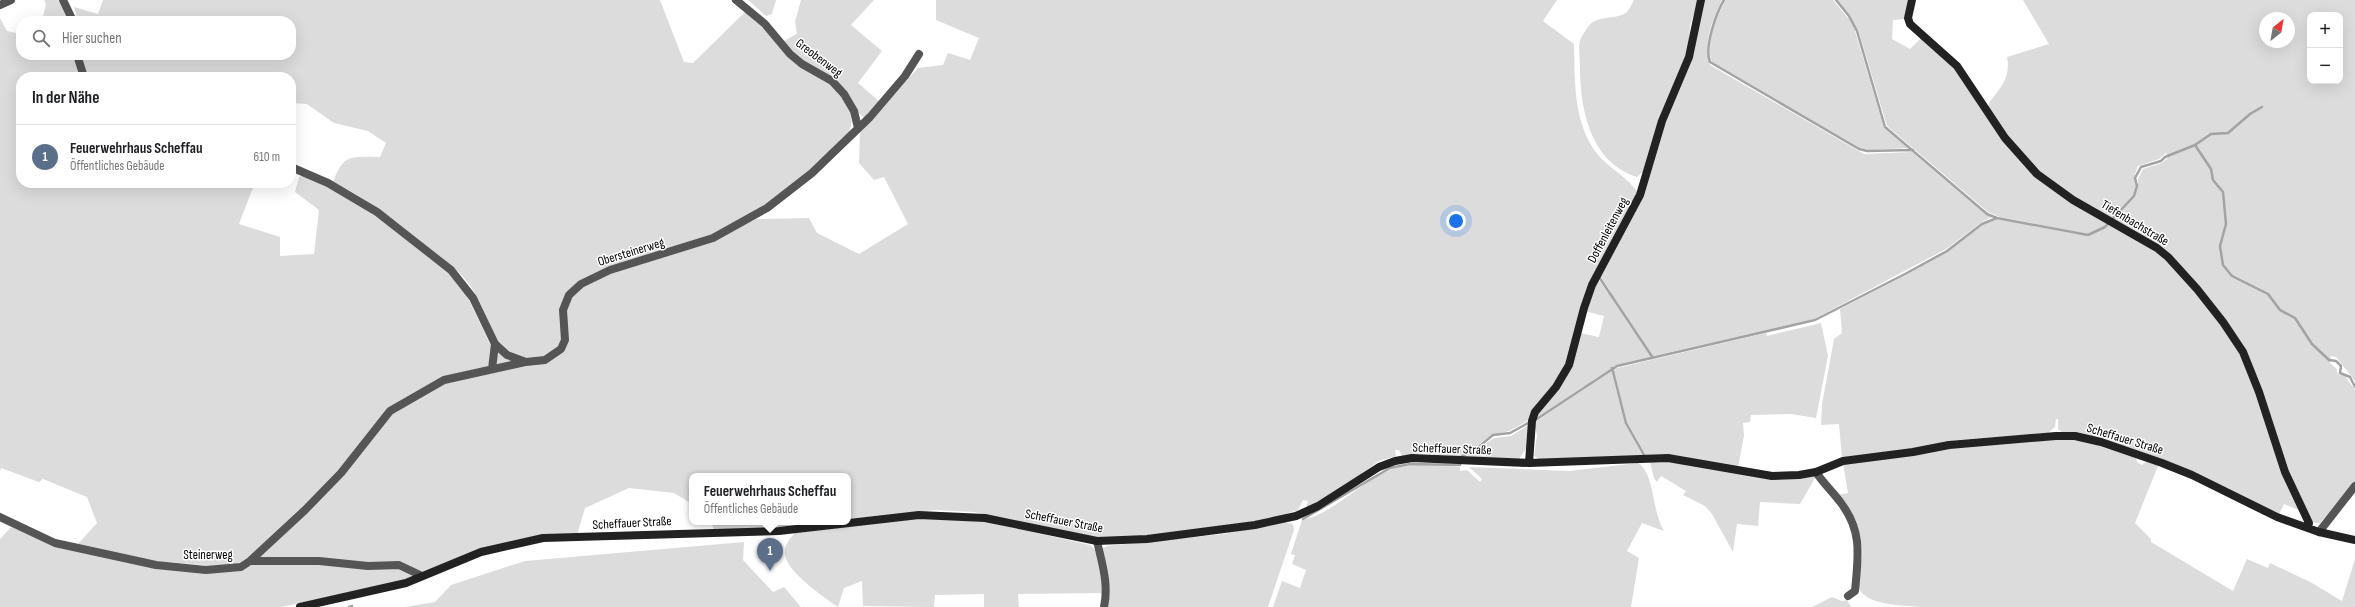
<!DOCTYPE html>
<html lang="de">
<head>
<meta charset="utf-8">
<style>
  body { margin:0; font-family:"Sofia Sans Condensed",sans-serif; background:#f6f6f6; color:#202124 }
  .controls { position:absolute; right:12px; top:12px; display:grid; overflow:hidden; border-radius:8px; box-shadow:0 4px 16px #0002 }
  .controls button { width:36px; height:36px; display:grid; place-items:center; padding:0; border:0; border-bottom:1px solid #e0e0e0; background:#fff; color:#202124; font:20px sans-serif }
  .compass { position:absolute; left:2259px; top:12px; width:36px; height:36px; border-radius:50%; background:#fff; box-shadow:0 4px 16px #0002; rotate:31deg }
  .you { position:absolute; left:1456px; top:221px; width:14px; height:14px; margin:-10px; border:3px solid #fff; border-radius:50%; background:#1a73e8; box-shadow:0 0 0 6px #1a73e833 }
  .badge { display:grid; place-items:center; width:26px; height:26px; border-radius:50%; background:#0b8043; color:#fff; font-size:13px; font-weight:700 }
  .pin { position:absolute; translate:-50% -33px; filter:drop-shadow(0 1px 2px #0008) }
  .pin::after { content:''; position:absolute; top:21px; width:14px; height:12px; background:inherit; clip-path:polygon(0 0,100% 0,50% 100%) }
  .popup { position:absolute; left:689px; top:473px; width:162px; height:52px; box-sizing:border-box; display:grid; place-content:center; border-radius:8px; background:#fff; filter:drop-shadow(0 1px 3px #0005); font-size:13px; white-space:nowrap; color:#757577 }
  .popup b { font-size:15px; color:#202124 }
  .popup::after { content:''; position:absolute; left:50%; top:100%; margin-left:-8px; border:8px solid transparent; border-top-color:#fff }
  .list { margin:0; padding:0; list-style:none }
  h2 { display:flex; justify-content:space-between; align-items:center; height:52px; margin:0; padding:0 16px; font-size:17px }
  h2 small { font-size:13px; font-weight:400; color:#757577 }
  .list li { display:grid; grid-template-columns:26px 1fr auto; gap:12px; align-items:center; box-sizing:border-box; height:64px; padding:0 16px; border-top:1px solid #e0e0e0 }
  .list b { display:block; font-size:15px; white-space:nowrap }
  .list p { margin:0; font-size:13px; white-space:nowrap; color:#757577 }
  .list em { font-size:13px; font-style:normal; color:#757577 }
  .icon { flex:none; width:22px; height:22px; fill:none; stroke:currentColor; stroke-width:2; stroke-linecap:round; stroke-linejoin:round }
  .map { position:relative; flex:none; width:2355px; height:607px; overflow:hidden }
  .search { position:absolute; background:#fff; box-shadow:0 4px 16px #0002; left:16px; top:16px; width:280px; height:44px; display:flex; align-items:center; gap:10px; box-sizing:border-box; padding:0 14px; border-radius:16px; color:#757577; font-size:15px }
  .panel { position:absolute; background:#fff; box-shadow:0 4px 16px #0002; left:16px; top:72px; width:280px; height:116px; border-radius:16px }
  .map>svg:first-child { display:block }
  .green { fill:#dcdcdc; fill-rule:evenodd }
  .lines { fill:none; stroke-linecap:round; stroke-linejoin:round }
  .stream { stroke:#a3a3a3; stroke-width:2.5 }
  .street { stroke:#555; stroke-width:8 }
  .secondary { stroke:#222; stroke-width:8 }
  .labels { text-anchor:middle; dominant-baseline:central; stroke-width:3; stroke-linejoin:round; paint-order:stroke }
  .street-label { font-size:13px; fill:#000; stroke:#fff }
</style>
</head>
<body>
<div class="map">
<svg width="2355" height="607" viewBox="0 0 2355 607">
  <rect width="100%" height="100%" fill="#fff"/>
  <path class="green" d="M44 0H58L66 10 70 21H42L46 4Z
    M103 0H660L684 62 693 63 745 12C751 16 757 20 762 25 768 31 772 39 778 44 801 63 865 96 849 132L803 178 775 199 711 235 579 281 566 292 575 295 583 287 614 272 672 255 717 238 756 219 809 218 817 233 859 254 908 224 884 177 874 180 859 163 860 133 864 127 918 68 943 65 948 53 970 60 979 38 936 20V0H1557L1543 21 1574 44C1575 81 1573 124 1598 155 1610 169 1628 177 1638 193L1612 244 1564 369 1555 385 1532 410 1529 420 1509 431 1490 436 1473 449 1462 453 1460 457 1422 453 1402 456 1399 450H1395L1396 456 1379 461 1338 490 1306 508 1308 501 1303 500 1298 510 1270 519 1207 528 1132 537 1098 538 974 512 935 510 848 519V476H692V504L674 493 629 488 585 508 577 535 518 540 407 581 281 607H0V539L11 527 32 535 204 573 203 565 156 561 77 545 97 523 87 497 43 479 39 482 1 468 0 471V18L7 31 21 34V55H75L80 77H21V183H257L252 190 239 224 280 237V256L314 254 319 210 295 192 299 177 303 175 353 199 446 269 462 286 490 344 497 342C488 321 480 297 465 279 455 267 441 257 428 247 398 222 367 199 333 182 344 153 351 157 380 157L386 143 368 131 334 123 307 104 291 103V77H89L83 68 81 55H291V21H78L74 7 98 14Z
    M748 0H776L772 14 766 16Z
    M801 0H874L851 25 882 51 858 83 880 102 865 118C856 114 857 106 851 99 830 77 802 65 784 41L797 34 795 22Z
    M1634 0H1698L1690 26 1688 50 1645 170 1637 177C1590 162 1580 109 1580 66 1580 58 1577 43 1582 36 1585 32 1589 24 1593 22 1602 16 1617 19 1626 13 1629 10 1632 4 1634 0Z
    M1703 0H1722C1713 17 1702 45 1710 65L1864 154 1912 152 1985 214 1992 217 1982 222 1946 249 1814 319 1653 356 1616 300 1614 302 1651 357 1617 365 1593 380 1595 382 1611 370 1625 423 1643 456 1541 460 1534 456 1537 435 1534 423 1586 388 1584 386 1538 418H1535L1557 390 1580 333 1599 337 1604 316 1585 311 1598 279 1608 293 1611 292 1600 276 1640 204Z
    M1726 0H1833L1848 18 1851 17 1837 0H1909L1904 19 1893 20 1892 39 1910 49 1922 37 1957 71 2036 177 2139 239 2170 262 2225 329 2243 359 2301 511 2284 504 2279 514C2209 479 2139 443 2062 432L2058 429V419H2056L2055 427 2048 433 1958 440 1907 450 1842 458 1839 424 1821 425 1822 404 1834 339 1842 333 1840 309 1906 275 1948 251 1983 225 1999 219 2076 234 2078 232 2000 217 1988 212 1887 126 1858 29 1855 31 1884 128 1908 148 1868 150 1859 148 1712 62C1705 44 1716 16 1726 0Z
    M2023 0H2355V381L2336 357 2331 356 2330 363 2336 368 2338 374 2345 376 2355 390V482L2320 523H2314L2296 493 2247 357 2173 258 2075 199 2039 173 2006 135 1989 109V103C2001 87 2011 78 2007 57L2049 44ZM2310 15H2340V81H2310ZM2265 18H2289V42H2265ZM2166 153 2168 158 2162 163 2143 169 2138 179V187C2132 179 2135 174 2138 166L2159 159Z
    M1821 323 1828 356 1816 418 1791 414 1751 415 1750 422 1743 423 1744 436 1738 467 1645 455 1627 422 1613 369 1766 333 1767 336Z
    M1529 425 1528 446 1519 459 1466 457 1494 438 1511 436Z
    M2064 439 2085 441 2136 458 2137 462 2142 465 2146 462 2158 466 2135 523 2151 539V542L2233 591 2247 559 2268 568 2270 563 2312 583 2342 601 2355 559V607H1920C1904 605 1860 606 1858 584 1857 572 1864 560 1862 548 1859 528 1848 512 1838 495L1848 493 1843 463 1878 460 1959 447Z
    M1667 461 1736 472 1815 476V478L1800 504 1760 502 1758 526 1737 524 1733 552 1712 514 1705 506 1683 495 1686 491 1661 476 1657 482 1654 478 1650 462Z
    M1638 463C1655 473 1652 513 1664 531L1642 523 1627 551 1639 558 1631 607H1273L1282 581 1300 588 1306 570 1292 564 1295 555 1291 554 1302 520C1333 514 1360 482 1390 470 1412 462 1437 466 1460 467V471L1467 470 1480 482 1482 479 1469 467 1569 471Z
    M922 518 988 522 1090 545 1095 550 1104 593 1018 594 1019 607H984V594L935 595 934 607 863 606 862 581 844 588 838 607C825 598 783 570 785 552 785 544 790 538 795 533Z
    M712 522H826L714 533Z
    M1283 522 1293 524 1294 530 1268 607H1107L1103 553V548L1107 546 1224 534Z
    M744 542 743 560 773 592 784 587 801 607H405L435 602 451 585 525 561Z
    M1832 597 1842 601 1847 600 1851 607H1812Z"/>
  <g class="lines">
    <path class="stream" d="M1724 0C1716 13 1704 47 1710 62L1859 149 1867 151 1913 150
      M1836 0 1849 16 1857 31 1885 127 1987 214 1997 218 2088 235 2105 227 2134 196 2137 186 2135 178 2141 167 2161 161 2165 157 2195 145 2211 134 2228 133 2250 114 2262 107
      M2195 145 2211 169 2213 180 2223 192 2226 224 2220 246 2223 265 2232 276 2268 294 2280 310 2295 318 2312 344 2329 360 2336 361 2341 366 2340 373 2350 377 2355 387
      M1599 277 1653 358
      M1612 368 1626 423 1644 455
      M1534 421 1617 366 1815 320 1905 274 1947 251 1982 224 1997 218
      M1303 519 1390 468 1410 464 1460 465 1462 456 1475 450 1493 435 1510 433 1530 422
      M349 607 352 606"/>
    <path class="street" d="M63 0 73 21
      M736 0 765 24 790 54 802 64 832 81 844 94 854 111 858 128
      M0 5 11 0
      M77 55 84 77
      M291 167 328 183 377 212 451 270 473 298 495 344 507 355 526 362 545 360 561 349 565 340 563 310 569 295 581 284 610 270 713 238 767 208 812 173 870 117 905 76 919 54
      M492 369 495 344
      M1816 472C1823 483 1833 492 1841 503 1863 532 1858 557 1855 591L1848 596
      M0 517 55 543 156 565 206 570 241 567 250 561H319L368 566 399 565 420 575
      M2319 532 2355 486
      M1097 541C1102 564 1109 584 1104 607
      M250 561 305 510 341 473 390 411 444 380 525 362"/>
    <path class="secondary" d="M1912 0 1908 18 1910 24 1957 66 2005 138 2037 174 2073 200 2157 248 2168 257 2197 289 2223 322 2243 352 2259 392 2285 472 2309 523 2308 528
      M1529 463 1532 421 1535 412 1556 387 1569 365 1584 308 1592 285 1640 195 1662 121 1689 57 1701 0
      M300 607 406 583 481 552 543 538 779 531 919 515 985 518 1097 541 1147 539 1255 525 1296 516 1318 506 1379 467 1395 461 1412 458 1529 463 1668 458 1772 476 1799 475 1816 472 1843 461 1913 452 1949 445 2056 436H2075L2101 442 2162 463 2192 475 2277 517 2319 532 2355 540"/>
  </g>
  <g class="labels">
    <g class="street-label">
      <text transform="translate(819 58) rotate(37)">Greobenweg</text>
      <text transform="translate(2135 223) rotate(31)">Tiefenbachstraße</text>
      <text transform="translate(1608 230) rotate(-62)">Doffenleitenweg</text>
      <text transform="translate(631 252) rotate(-17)">Obersteinerweg</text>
      <text transform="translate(2125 439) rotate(17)">Scheffauer Straße</text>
      <text transform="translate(1452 449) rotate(2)">Scheffauer Straße</text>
      <text transform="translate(1064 521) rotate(11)">Scheffauer Straße</text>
      <text transform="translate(632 523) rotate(-3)">Scheffauer Straße</text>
      <text x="208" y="555">Steinerweg</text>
    </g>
  </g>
</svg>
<div class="controls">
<button>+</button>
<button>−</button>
</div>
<svg class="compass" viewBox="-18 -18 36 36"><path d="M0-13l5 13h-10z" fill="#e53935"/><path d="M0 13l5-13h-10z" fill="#757577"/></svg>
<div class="you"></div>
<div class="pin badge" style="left:770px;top:571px;background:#5c6f8a">1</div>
<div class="popup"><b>Feuerwehrhaus Scheffau</b>Öffentliches Gebäude</div>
<div class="search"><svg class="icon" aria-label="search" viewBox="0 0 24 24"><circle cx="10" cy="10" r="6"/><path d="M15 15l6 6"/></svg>Hier suchen</div>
<section class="panel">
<h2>In der Nähe<small></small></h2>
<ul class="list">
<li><span class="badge" style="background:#5c6f8a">1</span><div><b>Feuerwehrhaus Scheffau</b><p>Öffentliches Gebäude</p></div><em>610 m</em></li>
</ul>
</section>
</div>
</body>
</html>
